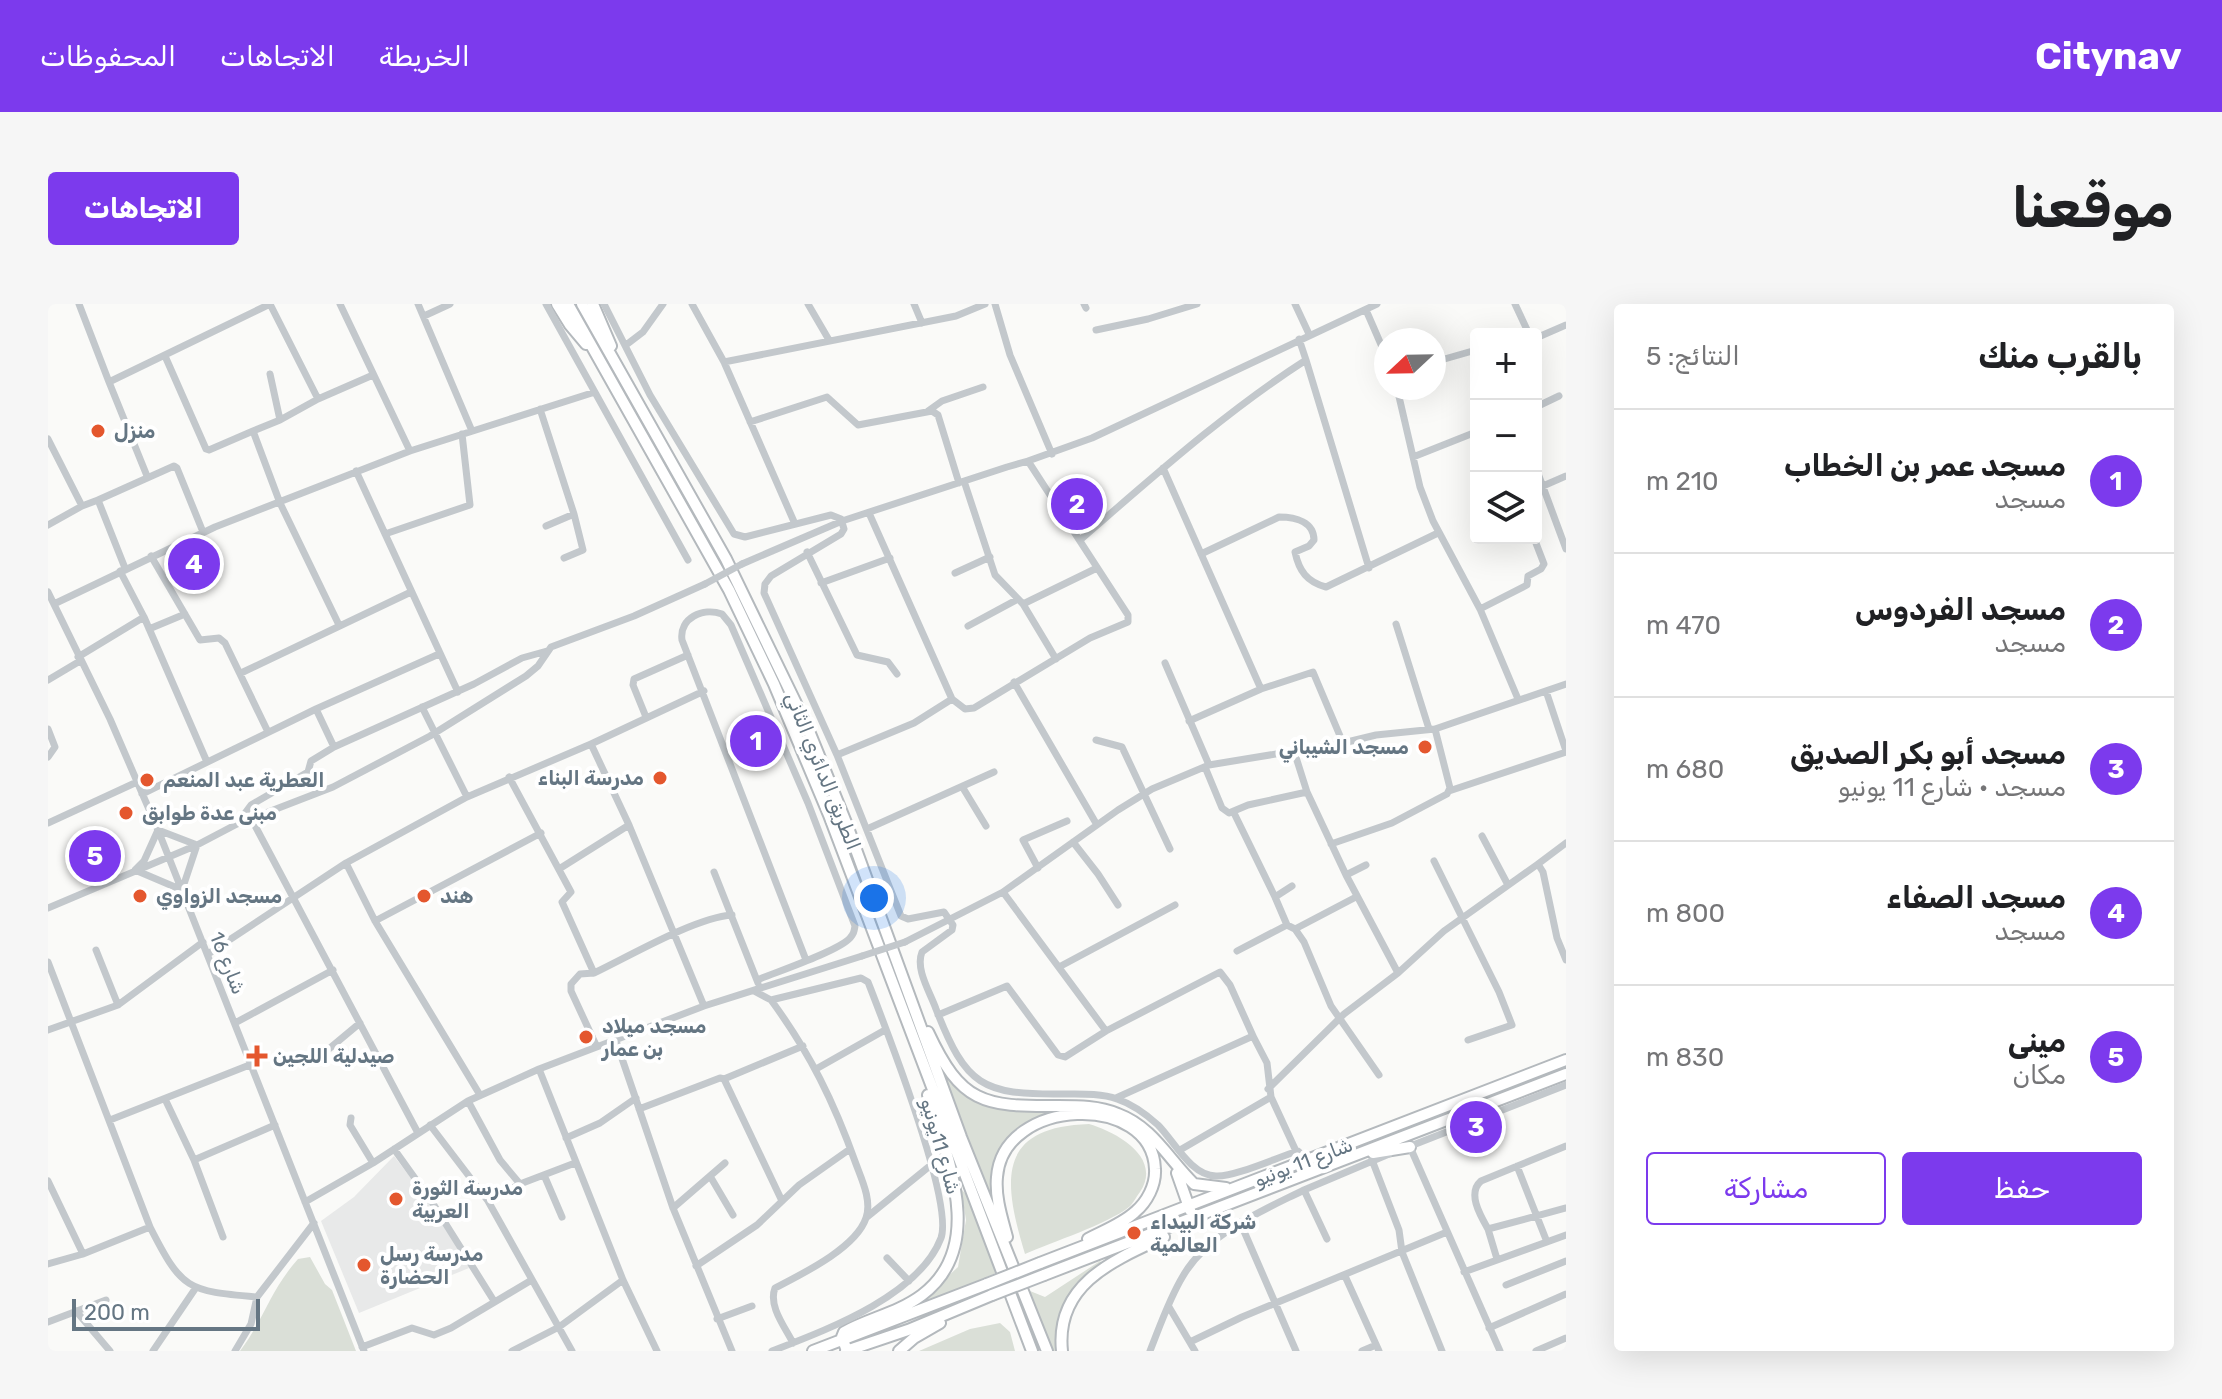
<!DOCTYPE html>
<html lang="ar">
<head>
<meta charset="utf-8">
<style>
  body { margin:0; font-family:Rubik,Vazirmatn,sans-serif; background:#f6f6f6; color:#202124; direction:rtl }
  .controls { position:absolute; right:24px; top:24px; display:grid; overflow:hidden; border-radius:8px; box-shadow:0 8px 32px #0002 }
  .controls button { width:72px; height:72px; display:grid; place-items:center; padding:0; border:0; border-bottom:2px solid #e0e0e0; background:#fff; color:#202124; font:40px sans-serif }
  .compass { position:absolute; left:1326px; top:24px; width:72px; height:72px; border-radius:50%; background:#fff; box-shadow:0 8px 32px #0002; rotate:248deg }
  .scale { position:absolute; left:24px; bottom:20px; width:188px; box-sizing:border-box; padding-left:8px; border:4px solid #657683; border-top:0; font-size:22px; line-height:28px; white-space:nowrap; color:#657683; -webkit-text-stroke:6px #fff; paint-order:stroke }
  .you { position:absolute; left:826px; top:594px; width:28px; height:28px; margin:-20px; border:6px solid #fff; border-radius:50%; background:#1a73e8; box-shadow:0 0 0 12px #1a73e833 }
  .badge { display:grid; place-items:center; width:52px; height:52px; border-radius:50%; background:#7c3aed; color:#fff; font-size:26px; font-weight:700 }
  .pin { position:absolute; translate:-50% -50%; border:4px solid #fff; box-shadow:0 2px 8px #0006 }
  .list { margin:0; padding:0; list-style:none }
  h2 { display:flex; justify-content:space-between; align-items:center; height:104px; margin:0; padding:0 32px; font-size:34px }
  h2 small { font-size:26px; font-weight:400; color:#757577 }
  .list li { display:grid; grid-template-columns:52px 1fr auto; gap:24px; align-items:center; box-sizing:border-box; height:144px; padding:0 32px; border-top:2px solid #e0e0e0 }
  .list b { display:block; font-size:30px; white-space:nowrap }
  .list p { margin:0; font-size:26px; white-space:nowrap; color:#757577 }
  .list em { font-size:26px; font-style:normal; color:#757577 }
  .actions { display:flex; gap:16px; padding:24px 32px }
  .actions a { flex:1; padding:18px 0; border:2px solid #7c3aed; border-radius:8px; text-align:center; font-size:28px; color:#7c3aed }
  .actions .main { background:#7c3aed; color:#fff }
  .icon { flex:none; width:44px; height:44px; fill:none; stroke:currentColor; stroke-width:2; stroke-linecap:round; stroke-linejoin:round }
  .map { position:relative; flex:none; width:1518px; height:1047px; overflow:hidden; direction:ltr; border-radius:8px }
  header { display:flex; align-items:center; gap:48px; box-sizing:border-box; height:112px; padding:0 40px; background:#7c3aed; color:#fff }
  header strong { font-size:38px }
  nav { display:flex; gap:44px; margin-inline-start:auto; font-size:28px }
  .intro { display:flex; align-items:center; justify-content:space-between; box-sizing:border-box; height:192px; padding:0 48px }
  h1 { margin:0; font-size:56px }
  .button { padding:20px 36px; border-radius:8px; background:#7c3aed; color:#fff; font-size:28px; font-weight:700 }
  main { display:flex; gap:48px; padding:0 48px }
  aside { flex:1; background:#fff; border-radius:8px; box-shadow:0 8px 32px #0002 }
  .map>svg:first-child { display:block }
  .built { fill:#e8e9e9 }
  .green { fill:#dadfd7 }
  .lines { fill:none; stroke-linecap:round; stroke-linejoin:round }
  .highway-casing { stroke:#b4b9bd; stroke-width:14 }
  .minor { stroke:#c3c8cc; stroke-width:7 }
  .highway { stroke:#fff; stroke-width:10 }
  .highway-bridge-casing { stroke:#b4b9bd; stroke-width:14; stroke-linecap:butt }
  .minor-bridge { stroke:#c3c8cc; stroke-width:7 }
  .highway-bridge { stroke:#fff; stroke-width:10 }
  .poi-dot { fill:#e4572e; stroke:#fff; stroke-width:3 }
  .labels { text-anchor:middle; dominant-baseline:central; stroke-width:8; stroke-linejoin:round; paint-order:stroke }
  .poi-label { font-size:20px; font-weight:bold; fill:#657683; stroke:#fff; text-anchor:start }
  .street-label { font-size:20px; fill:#657683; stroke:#fff }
</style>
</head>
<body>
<header>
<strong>Citynav</strong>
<nav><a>الخريطة</a><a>الاتجاهات</a><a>المحفوظات</a></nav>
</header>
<div class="intro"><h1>موقعنا</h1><a class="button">الاتجاهات</a></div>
<main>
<aside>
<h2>بالقرب منك<small>النتائج: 5</small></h2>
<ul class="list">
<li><span class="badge">1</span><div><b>مسجد عمر بن الخطاب</b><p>مسجد</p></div><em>210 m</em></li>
<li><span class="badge">2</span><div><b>مسجد الفردوس</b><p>مسجد</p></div><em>470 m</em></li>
<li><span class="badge">3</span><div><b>مسجد أبو بكر الصديق</b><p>مسجد · شارع 11 يونيو</p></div><em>680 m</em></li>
<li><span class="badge">4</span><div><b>مسجد الصفاء</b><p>مسجد</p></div><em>800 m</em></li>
<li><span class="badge">5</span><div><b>مينى</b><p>مكان</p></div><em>830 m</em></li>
</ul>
<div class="actions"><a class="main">حفظ</a><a>مشاركة</a></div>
</aside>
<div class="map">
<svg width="1518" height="1047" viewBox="0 0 1518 1047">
  <rect width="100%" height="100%" fill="#fafaf8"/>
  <path class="built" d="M346 852 387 906 421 964 311 1009 273 917 306 893Z"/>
  <path class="green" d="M891 760C899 770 906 783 915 790 946 814 986 805 1021 807 960 819 944 835 945 899Z
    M1041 820C1068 828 1115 853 1092 888 1088 893 1085 900 1081 903 1060 920 1004 938 977 950 956 880 946 823 1041 820Z
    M913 885 919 891 948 969 866 1004 910 963 918 916Z
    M262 953 277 980 284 986 308 1047H192C215 1017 223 985 250 955Z
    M1052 957 1054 959C1018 988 1022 1005 1013 1047H1005L982 987 997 993Z
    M952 1019 962 1028 967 1047H871L922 1025Z"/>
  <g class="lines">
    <defs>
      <path id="highway" d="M509 0 522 21 538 40
        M520 0 681 286 726 380 781 511 984 1047
        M534 0 678 255 759 422 799 521 913 833 999 1047
        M545 0 563 42
        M880 728C913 799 935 803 1010 802 1031 802 1051 802 1070 810 1105 823 1121 856 1146 880L1178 884
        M1325 849 1362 843
        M1129 869 1142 906
        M959 933C954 914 947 893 949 873 955 793 1104 788 1107 865 1108 881 1099 898 1087 908 1074 920 1055 927 1040 935
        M992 959 1518 756
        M996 971 1518 770
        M765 1047 939 980
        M798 1047 860 1026 944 991
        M799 1047 794 1033 796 1028C821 1014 850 1009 874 991 939 942 899 853 880 791
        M851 1047 866 1034 892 1019
        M1014 1047C1007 980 1066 956 1116 933"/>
    </defs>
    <use href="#highway" class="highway-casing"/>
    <path class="minor" d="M31 0 61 78 222 0
      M292 0 362 147
      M370 0 424 127
      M498 0 640 256
      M556 0 602 91 686 230 697 233 783 211 793 215 796 225 793 230 723 272 717 280 716 289 789 451 853 612 860 615 896 608 905 621 904 626 874 648C867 665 882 688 888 705 918 782 934 791 1015 790 1032 790 1053 789 1069 795 1084 800 1099 811 1110 821 1126 837 1143 872 1168 872 1187 873 1230 853 1250 847L1260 856
      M644 0 676 58 747 220
      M760 0 781 36
      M866 0 874 19
      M947 0 962 51 1004 150
      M1036 0 1038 4
      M1247 0 1261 30
      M1467 0 1481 30
      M223 2 270 95 325 71
      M1318 6 1338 52
      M376 12 402 0
      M1048 26 1100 15 1149 0
      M1488 34 1518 21
      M578 41 595 28 615 0
      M117 52 158 145 161 146 205 127
      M1258 56 1321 264
      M676 58 908 12 937 0
      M1386 58 1428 46
      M222 70 232 116 205 127 232 199 291 321
      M61 78 99 172
      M1349 84 1372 183 1385 217 1432 305 1470 395
      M1488 103 1511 92
      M492 105 526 210 498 222
      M880 107 894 97 935 83
      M232 116 270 95
      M702 118 779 93 810 121 884 107 890 111 911 179
      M0 135 34 202 50 196 77 264
      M1365 153 1428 128
      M980 157 1044 134 1329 0
      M1115 164 1213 385
      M1488 164 1518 245
      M308 167 410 388
      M916 177 947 271 975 300 1008 355
      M1495 182 1518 172
      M50 196 126 162 129 164 155 228
      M0 221 34 202
      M337 230 422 201 414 130
      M1032 236C1105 173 1177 108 1258 56L1251 35
      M759 248 809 351 840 358 849 370
      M1153 250 1231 213C1248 213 1266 218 1266 236L1261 242 1247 248C1251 267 1259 278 1278 283L1390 229
      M103 252 152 336 171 334 177 339 220 428
      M516 254 535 246 526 210
      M694 260 794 217 959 163 980 157 1080 311V318L1042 334 926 404 917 405 904 395 821 209
      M72 267 96 313 159 458
      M907 269 942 253
      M773 279 842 254
      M0 288 62 415 110 526 316 1047
      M6 300 167 223 362 147 547 88
      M975 300 1049 264
      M1432 305 1479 281 1480 272 1493 265 1496 260 1486 234
      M1348 320 1381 425
      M920 322 970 295
      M101 325 137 310
      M30 353 96 313
      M1117 359 1161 461
      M193 369 363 288
      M0 376 32 357
      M966 378 1049 521
      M1498 387 1518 447
      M374 403 419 493 543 440 656 387
      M268 405 391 350
      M598 413 585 381 586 375 640 351
      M1141 417 1213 385 1265 368 1295 439
      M0 425 7 443 0 453
      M1048 436 1074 443 1122 545
      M543 440 581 521 656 702
      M1246 447 1259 488
      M789 451 866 419 904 395
      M1157 463 1174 504 1181 509 1200 501 1259 488 1298 571
      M461 473 523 588 514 598 546 669 532 670 523 680V687L548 741
      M915 484 938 522
      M1401 487 1518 448
      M94 490 268 405 286 443
      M1186 509 1227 593
      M204 516 370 829
      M0 519 89 478
      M189 520 203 501 260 468 263 457 286 443 426 380 474 354 499 347
      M819 525 946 468
      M110 526 149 541 134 586 87 566 96 557Z
      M1434 532 1460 581
      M1025 538 1050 570 1070 601
      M1518 539 1490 560 1495 568 1509 634 1518 656
      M1283 540 1344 519 1399 490 1402 484 1387 425
      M1386 557 1451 688 1464 721 1420 736
      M298 559 327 617 432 791
      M1318 561 1298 571 1350 669
      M990 564 975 536 1019 517
      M511 565 581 521
      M666 568 710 679
      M1244 582 1227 593 1239 621 1247 625 1256 638 1283 702 1331 771
      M955 588 1058 727
      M0 604 149 541 189 520 285 483 382 432 478 372 490 362 503 343 586 312 657 280
      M327 617 493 529
      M1247 625 1308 593
      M857 638 955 588 1070 506 1104 485 1161 461 1295 439 1328 431 1387 425 1518 380
      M48 646 70 701
      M1189 647 1239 621
      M160 650 298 559 419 493
      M0 658 102 923
      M1011 663 1127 601
      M546 669C582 652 646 614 684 611
      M709 676C728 668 791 647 802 634 806 629 806 628 807 622L760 499 683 321 674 310C655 303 631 314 634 336L758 656
      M706 687 723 696 813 674 820 678C837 722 906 897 893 934 871 992 778 1026 724 1047
      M723 696C762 749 786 798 808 860 814 876 824 897 818 914 808 944 754 970 727 984 720 1002 737 1023 745 1039
      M890 711 959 682 1010 751 1017 753 1058 727 1172 668 1182 681 1205 732
      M187 719 285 666
      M0 726 70 701 155 638
      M567 734 625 904 684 1047
      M270 754 312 719
      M491 765 575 976 609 1047
      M768 765 837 726
      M676 775 755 742
      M1220 785 1296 710 1350 669 1396 627 1490 560
      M1068 794 1205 732 1219 759 1223 793 1248 847
      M117 795 146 856 175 933
      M420 797 452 856 472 880 527 859
      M591 805 672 774 676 775 734 897
      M303 814 302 821 325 859
      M62 816 204 760
      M382 821 440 897 524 1047
      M518 834 552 819 588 794
      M1518 842 1433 877C1419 889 1432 911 1440 925L1518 904
      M1360 843 1518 781
      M1362 843 1452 1047
      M346 845 384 898 446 997
      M1132 846 1223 793
      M146 856 227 821
      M1324 856 1351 926 1354 948 1394 1047
      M1469 862 1499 938
      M496 871 514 913
      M662 872 685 911
      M0 877 35 950
      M440 897 472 880
      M257 898 325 859 420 797 491 765 656 702 814 652
      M625 904 677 859
      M819 913 883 861
      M1192 918 1248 1047
      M1440 925 1449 955
      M1279 935 1256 886 1341 850
      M839 954 861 977
      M0 960 35 950 102 923C134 986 139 987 209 993L266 919
      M648 962 709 921 751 881 802 845
      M1416 968 1518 931
      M1297 972 1331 1047
      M1458 981 1518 957
      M1121 1003 1147 1047
      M28 1007 62 1047
      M669 1015 704 1002
      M0 1018 58 996
      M1441 1024 1518 990
      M1142 1038 1194 1013 1399 928
      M314 1043 364 1024 386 1031 403 1024 482 977
      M105 1047 147 985
      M187 1047 203 1020 209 993
      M464 1047 511 1023 575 976
      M1102 1047C1112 1022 1121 995 1135 972 1160 929 1214 907 1256 886
      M1314 1047 1328 1041
      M1488 1047 1518 1034"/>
    <use href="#highway" class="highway"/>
    <defs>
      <path id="highway-bridge" d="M939 980 992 959
        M944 991 996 971"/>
    </defs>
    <use href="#highway-bridge" class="highway-bridge-casing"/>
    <path class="minor-bridge" d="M657 280 694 260
      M814 652 857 638"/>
    <use href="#highway-bridge" class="highway-bridge"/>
  </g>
  <g class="poi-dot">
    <circle cx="50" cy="127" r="8"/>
    <circle cx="1377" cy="443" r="8"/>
    <circle cx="612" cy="474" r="8"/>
    <circle cx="99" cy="476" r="8"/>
    <circle cx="78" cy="509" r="8"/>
    <circle cx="92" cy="592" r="8"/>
    <circle cx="376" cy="592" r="8"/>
    <circle cx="538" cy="733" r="8"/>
    <path d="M205 740h8v8h8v8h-8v8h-8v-8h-8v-8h8z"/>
    <circle cx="348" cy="895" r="8"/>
    <circle cx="1086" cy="929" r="8"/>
    <circle cx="316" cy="961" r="8"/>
  </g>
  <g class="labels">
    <g class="poi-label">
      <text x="66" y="127">منزل</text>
      <text x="1361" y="443" text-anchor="end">مسجد الشيباني</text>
      <text x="596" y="474" text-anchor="end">مدرسة البناء</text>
      <text x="115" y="476">العطرية عبد المنعم</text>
      <text x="94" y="509">مبنى عدة طوابق</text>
      <text x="108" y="592">مسجد الزواوي</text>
      <text x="392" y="592">هند</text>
      <text x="554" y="722">مسجد ميلاد<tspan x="554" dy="23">بن عمار</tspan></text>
      <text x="225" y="752">صيدلية اللجين</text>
      <text x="364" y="884">مدرسة الثورة<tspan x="364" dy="23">العربية</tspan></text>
      <text x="1102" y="918">شركة البيداء<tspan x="1102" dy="23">العالمية</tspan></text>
      <text x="332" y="950">مدرسة رسل<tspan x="332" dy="23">الحضارة</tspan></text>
    </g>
    <g class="street-label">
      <text transform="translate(775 467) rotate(68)">الطريق الدائري الثاني</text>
      <text transform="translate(180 659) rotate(68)">شارع 16</text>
      <text transform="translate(893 842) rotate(74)">شارع 11يونيو</text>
      <text transform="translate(1255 858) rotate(-21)">شارع 11 يونيو</text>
    </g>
  </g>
</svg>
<div class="controls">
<button>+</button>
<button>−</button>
<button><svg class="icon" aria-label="layers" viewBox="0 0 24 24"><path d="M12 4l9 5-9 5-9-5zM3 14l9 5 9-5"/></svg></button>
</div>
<svg class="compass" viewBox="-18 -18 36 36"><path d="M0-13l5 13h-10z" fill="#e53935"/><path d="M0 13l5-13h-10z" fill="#757577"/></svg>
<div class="scale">200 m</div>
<div class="you"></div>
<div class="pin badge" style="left:708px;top:437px">1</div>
<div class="pin badge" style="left:1029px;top:200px">2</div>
<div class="pin badge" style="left:1428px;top:823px">3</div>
<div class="pin badge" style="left:146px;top:260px">4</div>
<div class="pin badge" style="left:47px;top:552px">5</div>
</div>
</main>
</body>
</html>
